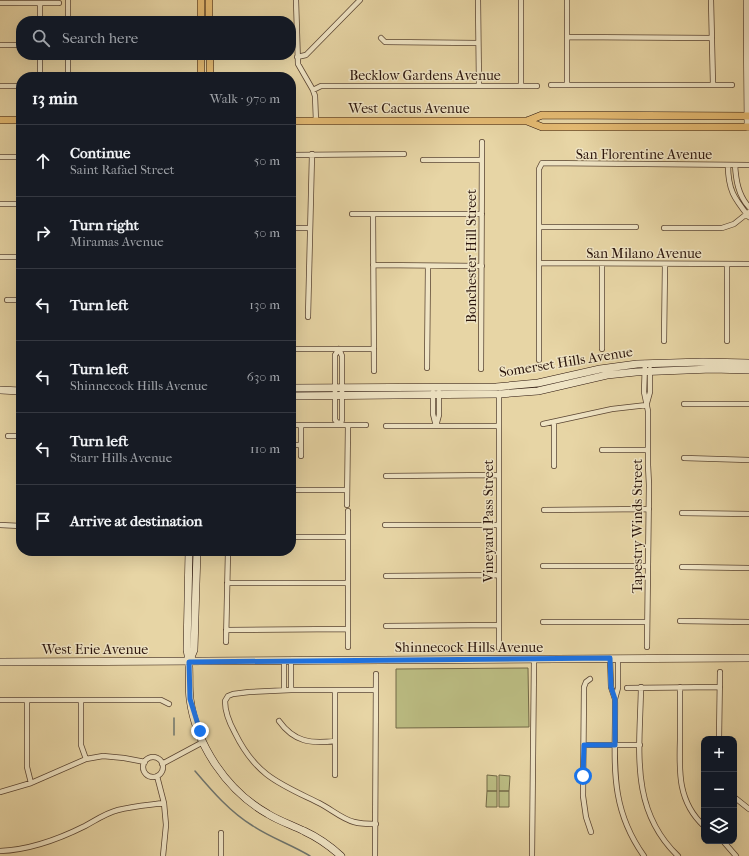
<!DOCTYPE html>
<html lang="en">
<head>
<meta charset="utf-8">
<style>
  body { margin:0; font-family:"IM FELL French Canon",serif; background:#20242c; color:#f1f3f6 }
  .controls { position:absolute; right:12px; bottom:12px; display:grid; overflow:hidden; border-radius:8px; box-shadow:0 4px 16px #0002 }
  .controls button { width:36px; height:36px; display:grid; place-items:center; padding:0; border:0; border-bottom:1px solid #363941; background:#171b24; color:#f1f3f6; font:20px sans-serif }
  .stop { position:absolute; width:12px; height:12px; margin:-9px; border:3px solid #1a73e8; border-radius:50%; background:#fff }
  .stop.end { background:#1a73e8; border-color:#fff; box-shadow:0 1px 4px #0008 }
  .list { margin:0; padding:0; list-style:none }
  h2 { display:flex; justify-content:space-between; align-items:center; height:52px; margin:0; padding:0 16px; font-size:17px }
  h2 small { font-size:13px; font-weight:400; color:#9ea1a6 }
  .list li { display:grid; grid-template-columns:26px 1fr auto; gap:12px; align-items:center; box-sizing:border-box; height:72px; padding:0 16px; border-top:1px solid #363941 }
  .list b { display:block; font-size:15px; white-space:nowrap }
  .list p { margin:0; font-size:13px; white-space:nowrap; color:#9ea1a6 }
  .list em { font-size:13px; font-style:normal; color:#9ea1a6 }
  .icon { flex:none; width:22px; height:22px; fill:none; stroke:currentColor; stroke-width:2; stroke-linecap:round; stroke-linejoin:round }
  .map { position:relative; flex:none; width:749px; height:856px; overflow:hidden }
  .search { position:absolute; background:#171b24; box-shadow:0 4px 16px #0002; left:16px; top:16px; width:280px; height:44px; display:flex; align-items:center; gap:10px; box-sizing:border-box; padding:0 14px; border-radius:16px; color:#9ea1a6; font-size:15px }
  .panel { position:absolute; background:#171b24; box-shadow:0 4px 16px #0002; left:16px; top:72px; width:280px; height:484px; border-radius:16px }
  .map>svg:first-child { display:block }
  .green { fill:#bbbc82; stroke:#726846 }
  .lines { fill:none; stroke-linecap:round; stroke-linejoin:round }
  .stream { stroke:#6e756f; stroke-width:1.5 }
  .street-casing { stroke:#594432; stroke-width:6 }
  .secondary-casing { stroke:#2a140b; stroke-width:8 }
  .primary-casing { stroke:#2a140b; stroke-width:8 }
  .street { stroke:#efe4c4; stroke-width:4.5 }
  .secondary { stroke:#efe4c4; stroke-width:7 }
  .primary { stroke:#e4ba72; stroke-width:7 }
  .route { stroke:#1a73e8; stroke-width:5 }
  .labels { text-anchor:middle; dominant-baseline:central; stroke-width:3; stroke-linejoin:round; paint-order:stroke }
  .street-label { font-size:14px; fill:#2a140b; stroke:#efe4c4 }
</style>
</head>
<body>
<div class="map">
<svg width="749" height="856" viewBox="0 0 749 856">
  <rect width="100%" height="100%" fill="#e7d5a5"/>
  <filter id="stains"><feTurbulence type="fractalNoise" baseFrequency=".005" numOctaves="4"/><feColorMatrix values="0 0 0 0 .2 0 0 0 0 .09 0 0 0 0 .02 0 0 0 .5 -.17"/></filter>
  <radialGradient id="worn" r=".72"><stop offset=".6" stop-color="#630" stop-opacity="0"/><stop offset="1" stop-color="#630" stop-opacity=".3"/></radialGradient>
  <path class="green" d="M528 668 529 727 396 728V669Z
    M487 775 497 776V791H487Z
    M499 775 510 776 509 791H499Z
    M487 791H497V807H486Z
    M499 791H509V807H499Z"/>
  <g class="lines">
    <path class="stream" d="M174 718V735
      M195 771C212 791 230 812 253 826 271 838 292 845 310 856"/>
    <defs>
      <path id="street" d="M68 0V21
        M296 0 298 64 313 90 315 96 316 121
        M478 0 479 86
        M521 0V86
        M567 0V85
        M711 0 713 85
        M0 3H59
        M40 21V3
        M567 37 712 38
        M381 38 385 42 478 43
        M0 45H21
        M40 55V77
        M68 55V77
        M297 57 306 55 360 0
        M551 85H732
        M0 86H21
        M313 90 321 86H537
        M291 155 404 154
        M0 157H21
        M423 160H482
        M728 165C728 190 734 198 749 217
        M735 165C736 180 738 195 749 207
        M0 204H21
        M352 214H482
        M373 214 374 371
        M539 227H636
        M291 228H310
        M664 228H722L734 224 749 212
        M0 257H21
        M539 263 749 264
        M373 265 482 266
        M7 300H21
        M308 317 312 154
        M664 341 665 264
        M727 341V264
        M291 349H374
        M339 349 342 356V420L340 425 335 420V355Z
        M602 349V264
        M539 360V169L542 163 749 165
        M645 363 644 392 648 411V465L649 485 647 647
        M427 368 428 266
        M481 369 482 142
        M433 392V414L436 426
        M499 394V648
        M647 403 650 392V369
        M684 404H749
        M543 424 612 409 647 405
        M291 425H366
        M301 425V456
        M386 426H498
        M436 426 439 415V392
        M8 436H21
        M291 445H301
        M602 450H648
        M684 458 749 460
        M554 466V422
        M386 476 498 475
        M291 490H347
        M347 505 348 425
        M544 510 649 509
        M348 511V647
        M682 513 749 514
        M0 525 21 526
        M385 525H499
        M291 537H348
        M543 566H648
        M682 567 749 568
        M386 576 499 575
        M227 583H348
        M680 621 749 622
        M543 622H647
        M386 626 499 625
        M226 630 348 629
        M226 642 228 551
        M610 659 611 687 615 699
        M618 659V688L615 699C616 759 607 804 644 856
        M284 661V690
        M291 661V690
        M590 679 586 682 584 687 583 796 586 817 591 832
        M641 687C640 749 629 809 678 856
        M680 687C680 705 680 722 680 740 679 772 678 802 704 826
        M627 688 720 687
        M375 690H291L249 692 233 694 228 696 225 701C225 712 230 724 235 733 256 776 280 784 319 803 331 809 342 819 354 822 361 824 369 824 376 824
        M0 700H161L169 704
        M27 700V767L31 783
        M81 700V745L86 759
        M279 721C294 742 311 744 335 741
        M719 739 720 672
        M584 745H640
        M143 767a10 10 0 1 1 20 0a10 10 0 1 1-20 0Z
        M162 764 203 742
        M335 775V690
        M157 776 164 803 166 825 163 856
        M0 792 31 783 86 759 103 756 124 758 145 762
        M734 797 749 809
        M723 841 736 856
        M0 851C29 850 59 839 85 826 96 820 106 813 118 810 133 806 149 805 164 803
        M221 856V833
        M375 856 376 674
        M532 856 534 659"/>
      <path id="secondary" d="M747 0 748 127
        M291 388 496 387 538 383 600 369 637 364 703 362 749 363
        M0 390 21 391
        M291 396 499 394 538 391 607 375 636 372 712 369 749 370
        M189 551 187 650C191 666 188 682 190 699 196 745 227 791 268 814 279 821 292 825 304 831 317 837 330 846 341 856
        M0 662 749 658
        M189 662 194 650 197 551"/>
      <path id="primary" d="M201 0V21
        M209 0V21
        M201 55V77
        M210 55V77
        M0 120H21
        M291 121H527L542 115 749 116
        M527 121 542 127H749"/>
    </defs>
    <use href="#street" class="street-casing"/>
    <use href="#secondary" class="secondary-casing"/>
    <use href="#primary" class="primary-casing"/>
    <use href="#street" class="street"/>
    <use href="#secondary" class="secondary"/>
    <use href="#primary" class="primary"/>
  </g>
  <g class="lines">
    <path class="route" d="M200 731 190 699 189 662 610 658 611 687 615 699V745H584L583 776"/>
  </g>
  <g class="labels">
    <g class="street-label">
      <text x="425" y="75">Becklow Gardens Avenue</text>
      <text x="409" y="108">West Cactus Avenue</text>
      <text x="644" y="154">San Florentine Avenue</text>
      <text x="644" y="253">San Milano Avenue</text>
      <text transform="translate(471 256) rotate(-90)">Bonchester Hill Street</text>
      <text transform="translate(566 362) rotate(-9)">Somerset Hills Avenue</text>
      <text transform="translate(488 521) rotate(-90)">Vineyard Pass Street</text>
      <text transform="translate(637 526) rotate(-90)">Tapestry Winds Street</text>
      <text x="469" y="647">Shinnecock Hills Avenue</text>
      <text x="95" y="649">West Erie Avenue</text>
    </g>
  </g>
  <rect width="100%" height="100%" filter="url(#stains)"/>
  <rect width="100%" height="100%" fill="url(#worn)"/>
</svg>
<div class="controls">
<button>+</button>
<button>−</button>
<button><svg class="icon" aria-label="layers" viewBox="0 0 24 24"><path d="M12 4l9 5-9 5-9-5zM3 14l9 5 9-5"/></svg></button>
</div>
<div class="stop" style="left:583px;top:776px"></div>
<div class="stop end" style="left:200px;top:731px"></div>
<div class="search"><svg class="icon" aria-label="search" viewBox="0 0 24 24"><circle cx="10" cy="10" r="6"/><path d="M15 15l6 6"/></svg>Search here</div>
<section class="panel">
<h2>13 min<small>Walk · 970 m</small></h2>
<ul class="list">
<li><svg class="icon" aria-label="ahead" viewBox="0 0 24 24"><path d="M12 20V5M6 11l6-6 6 6"/></svg><div><b>Continue</b><p>Saint Rafael Street</p></div><em>50 m</em></li>
<li><svg class="icon" aria-label="right" viewBox="0 0 24 24"><path d="M7 20v-9h11M14 6l5 5-5 5"/></svg><div><b>Turn right</b><p>Miramas Avenue</p></div><em>50 m</em></li>
<li><svg class="icon" aria-label="left" viewBox="0 0 24 24"><path d="M17 20v-9H6M10 6l-5 5 5 5"/></svg><div><b>Turn left</b></div><em>130 m</em></li>
<li><svg class="icon" aria-label="left" viewBox="0 0 24 24"><path d="M17 20v-9H6M10 6l-5 5 5 5"/></svg><div><b>Turn left</b><p>Shinnecock Hills Avenue</p></div><em>630 m</em></li>
<li><svg class="icon" aria-label="left" viewBox="0 0 24 24"><path d="M17 20v-9H6M10 6l-5 5 5 5"/></svg><div><b>Turn left</b><p>Starr Hills Avenue</p></div><em>110 m</em></li>
<li><svg class="icon" aria-label="arrive" viewBox="0 0 24 24"><path d="M6 21V4h12l-3 4 3 4H6"/></svg><div><b>Arrive at destination</b></div></li>
</ul>
</section>
</div>
</body>
</html>
